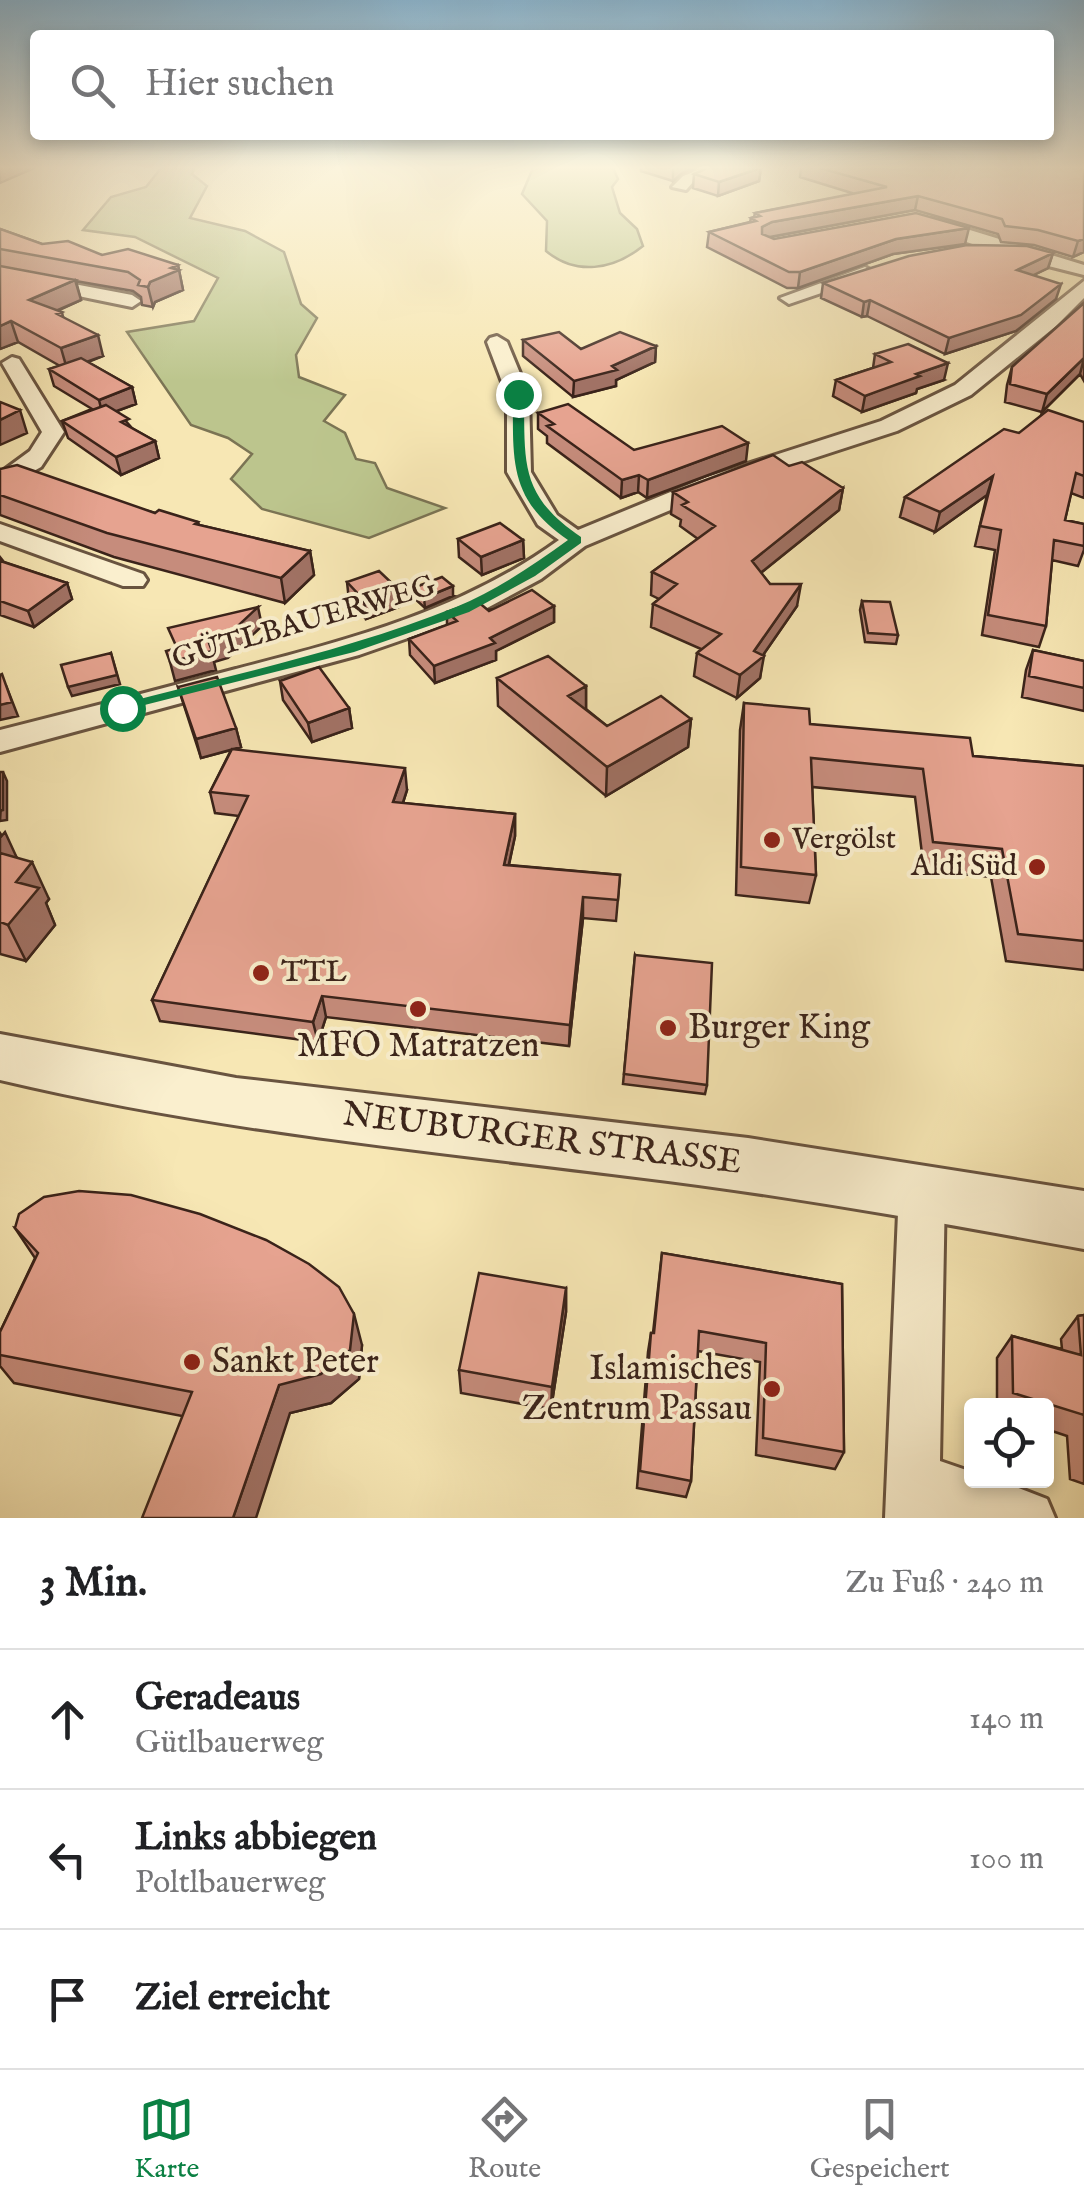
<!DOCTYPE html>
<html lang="de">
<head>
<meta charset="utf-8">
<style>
  body { margin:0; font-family:"IM FELL English",serif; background:#f6f6f6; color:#202124 }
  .controls { position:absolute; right:30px; bottom:30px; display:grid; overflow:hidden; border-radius:10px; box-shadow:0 5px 15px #0003 }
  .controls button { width:90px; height:90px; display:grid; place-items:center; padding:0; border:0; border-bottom:2px solid #e0e0e0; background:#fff; color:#202124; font:50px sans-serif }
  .stop { position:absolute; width:30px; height:30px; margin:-22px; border:8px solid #0b8043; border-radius:50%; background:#fff }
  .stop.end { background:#0b8043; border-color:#fff; box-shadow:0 2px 10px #0008 }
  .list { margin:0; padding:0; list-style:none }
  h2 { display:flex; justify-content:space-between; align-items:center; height:130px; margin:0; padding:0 40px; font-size:42px }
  h2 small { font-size:32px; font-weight:400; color:#757577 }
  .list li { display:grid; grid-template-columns:65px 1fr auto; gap:30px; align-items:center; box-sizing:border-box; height:140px; padding:0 40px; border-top:2px solid #e0e0e0 }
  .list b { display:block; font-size:38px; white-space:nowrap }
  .list p { margin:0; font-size:32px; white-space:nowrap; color:#757577 }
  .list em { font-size:32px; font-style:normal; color:#757577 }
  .icon { flex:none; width:55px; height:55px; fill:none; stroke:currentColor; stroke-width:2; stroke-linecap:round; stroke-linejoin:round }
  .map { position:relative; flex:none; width:1084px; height:1518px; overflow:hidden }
  .search { position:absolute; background:#fff; box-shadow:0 5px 15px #0003; left:30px; right:30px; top:30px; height:110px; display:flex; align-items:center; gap:25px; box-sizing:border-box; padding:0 35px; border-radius:10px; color:#757577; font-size:38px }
  .sheet { height:550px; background:#fff }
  nav { display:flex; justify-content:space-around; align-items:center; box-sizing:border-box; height:140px; border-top:2px solid #e0e0e0; background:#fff; font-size:28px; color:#757577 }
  nav a { display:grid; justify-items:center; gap:5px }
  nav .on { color:#0b8043 }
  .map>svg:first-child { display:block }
  .green { fill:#bcc58d; stroke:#7b7454; stroke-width:2.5 }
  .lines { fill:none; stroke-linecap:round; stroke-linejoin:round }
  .minor-casing { stroke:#695440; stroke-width:6 }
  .tertiary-casing { stroke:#695440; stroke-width:6 }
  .minor { fill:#faefce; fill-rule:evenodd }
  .tertiary { fill:#faefce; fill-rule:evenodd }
  .wall { fill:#c68c7c; stroke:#3a231a; stroke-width:2.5 }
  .shaded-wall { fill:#a17265; stroke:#3a231a; stroke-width:2.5 }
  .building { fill:#e6a390; stroke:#3a231a; stroke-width:2.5 }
  .route { fill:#0b8043 }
  .poi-dot { fill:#8f2418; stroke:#faefce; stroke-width:4 }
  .labels { text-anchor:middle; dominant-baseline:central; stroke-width:8; stroke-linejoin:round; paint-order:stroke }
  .street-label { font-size:30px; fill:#3a231a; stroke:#faefce }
  .poi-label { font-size:30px; fill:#3a231a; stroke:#faefce; text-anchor:start }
  .near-poi-label { font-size:35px; fill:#3a231a; stroke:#faefce; text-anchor:start }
  .near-street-label { font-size:35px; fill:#3a231a; stroke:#faefce }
</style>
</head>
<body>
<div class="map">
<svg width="1084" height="1518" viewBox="0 0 1084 1518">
  <rect width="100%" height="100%" fill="#f7e7b4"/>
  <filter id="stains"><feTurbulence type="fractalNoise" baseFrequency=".002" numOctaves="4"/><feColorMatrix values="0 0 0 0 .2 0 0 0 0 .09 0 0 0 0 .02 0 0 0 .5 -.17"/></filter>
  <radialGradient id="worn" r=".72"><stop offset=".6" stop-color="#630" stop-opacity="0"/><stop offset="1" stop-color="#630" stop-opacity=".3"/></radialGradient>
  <path class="green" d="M161 168H194L192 174 207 186 190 218 245 231 284 252 301 304 317 318 296 355 299 377 345 395 324 421 345 433 356 459 375 463 387 488 445 508 369 538 262 509 231 479 252 454 228 438 191 425 127 332 194 321 218 278 135 237 83 230 111 197 146 187Z
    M533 168H613L618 179 612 187 620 213 637 229 643 246C613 270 576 276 546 251L547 221 522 194Z"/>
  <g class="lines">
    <defs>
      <path id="minor" d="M703 168H726L693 182 686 190 672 187 683 176Z
        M922 219H934L1084 265V275L1005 255 922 227Z
        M865 267 874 272 871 276 789 304 780 298Z
        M0 270 132 295 141 301 132 307 0 280Z
        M1084 281V298L1056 326 971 395 897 431 725 487 585 546 541 579 474 615 359 655 0 752V730C79 710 157 690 236 669 352 639 461 611 559 540L538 525 507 472V395L487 342 490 338 497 336 507 342 529 395 531 472 557 515 578 530 707 477 881 421 955 385Z
        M12 357 19 359 64 432 41 467 0 490V473L30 451 42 432 2 363Z
        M0 524 143 574 147 580 143 586H123L0 541Z
        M922 1169 938 1175 945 1190 940 1461 972 1472V1480H998L1047 1499 1055 1518H885L899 1190 906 1175Z"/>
      <path id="tertiary" d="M0 1034 236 1078 748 1138 1084 1191V1249C935 1222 786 1195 636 1177 422 1150 210 1130 0 1080Z"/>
    </defs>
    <use href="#minor" class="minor-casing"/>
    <use href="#tertiary" class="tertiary-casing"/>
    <use href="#minor" class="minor"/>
    <use href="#tertiary" class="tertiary"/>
  </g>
  <path class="wall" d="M641 168H693L682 173 673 181 641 171Z
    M761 168 759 181 718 196 693 188 694 174Z
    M801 168H1084V252L1073 257 1034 245 1001 242 998 234 915 210 770 237 774 239 965 244 893 254 798 288H787L707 247 709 232 750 222 751 218 754 217 755 213 855 194 800 177Z
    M0 229 42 244 102 255 178 265 183 290 155 302 153 307 142 305 141 297 133 291 76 281 81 300 57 311 62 312 63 317 103 356 88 362 132 387 136 404 117 411 132 428 155 441 159 458 121 475 68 438 62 421 92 409 54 386 49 369 60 366 18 342 0 349Z
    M1053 253 1048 268 1033 275 1056 299 1016 331 945 354 867 316 862 317 821 298 823 283Z
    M1084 303V381L1080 374 1042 412 1005 402 1007 385 1012 367Z
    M523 340 581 349 656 346 655 362 616 380V386L573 397 523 356Z
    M875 354 944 380 917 389 916 393 862 412 833 396 836 380 873 368Z
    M538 413 634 450 746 461 647 498 638 492 621 498 547 443V436L538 429Z
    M1084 422V498L1071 493 1065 520 1084 524V550L1078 566 1052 560 1046 626 1039 647 982 635 995 550 975 546 987 495 935 532 900 517 905 497 1019 433Z
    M789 466 843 488 839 510 761 573 770 584 797 606 763 655 760 678 737 698 694 676 697 653 701 649 651 627 653 604 659 599 651 595 652 572 698 539 680 526 681 520 671 514 673 492Z
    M0 469 155 513 198 522 199 525 310 551 314 575 285 603 114 557 0 515Z
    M458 539 523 540 524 558 482 575 459 557Z
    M0 557 4 562 67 583 72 599 34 627 0 615Z
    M347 582 397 588 399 607 366 619 349 601Z
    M413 588 453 596 425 608 414 598Z
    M862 601 898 635 896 644 865 642 860 610Z
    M554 606V622L496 651V660L435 683 410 655 409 639 447 625V612Z
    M1033 650 1084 661V711L1022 697 1026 670Z
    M497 678 586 686V709L607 726 691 719 688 747 606 796 498 706Z
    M280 681 349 708 352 728 312 742 283 700Z
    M178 687 236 728 241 747 233 749 407 790 403 803 515 814V836L509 865 620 875 616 921 583 918 569 1046 326 1017 318 1042 160 1021 152 1000 239 816 215 813 210 792 231 750 201 758Z
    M744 703 810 724 973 756 1084 766V970L1006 961 991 877 924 870 915 797 812 787 816 875 809 903 736 895 740 730Z
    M0 833 17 858 49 899 46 903 55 925 26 961 0 954Z
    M635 955 707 1085 705 1094 623 1084Z
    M15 1228 362 1345 359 1379 331 1403 290 1413 182 1416 14 1383 0 1366V1332L35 1258Z
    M662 1253 842 1284 844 1452 835 1469 756 1455 760 1362 698 1351 691 1481 686 1497 637 1488 648 1352 651 1333H653Z
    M566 1288V1312L551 1409 461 1393 459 1370Z
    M1084 1315V1484L1070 1479 1067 1436 1046 1429V1406H997V1358L1012 1336 1062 1349 1061 1339 1078 1316Z"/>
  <path class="shaded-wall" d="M2 168H34L0 183V169Z
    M673 168H693L682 173 673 181Z
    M761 168 759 181 718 196 719 182Z
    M918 196 915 210 770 237 760 243 762 227 772 222Z
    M969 228 965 244 893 254 798 288 800 272 896 239Z
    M1084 239V252L1073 257 1078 241Z
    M1053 253 1048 268 1013 285 1017 270Z
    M178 265 183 290 155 302 153 307 148 287 150 282 171 268Z
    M75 280 81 300 35 320 29 300Z
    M1061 284 1056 299 1016 331 945 354 949 338Z
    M870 300 867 316 862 317 864 302Z
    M11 321 18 342 0 349V326Z
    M98 335 103 356 67 369 61 348Z
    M656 346 655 362 616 380V386L573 397 574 381 612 366Z
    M1084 358 1080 374 1042 412 1047 394Z
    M948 363 944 380 917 389 916 393 862 412 865 396 916 374Z
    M132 387 136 404 103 416 99 400Z
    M20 410 27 433 0 445V420Z
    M155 441 159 458 121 475 116 457Z
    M748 443 746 461 647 498 648 480Z
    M639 475 638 492 621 498 622 480Z
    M993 476 987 495 935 532 940 512Z
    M843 488 839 510 748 583 752 561Z
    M523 540 524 558 482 575 481 557Z
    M310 551 314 575 285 603 281 578Z
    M67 583 72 599 34 627 28 611Z
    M801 584 797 606 761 658 764 656 760 678 737 698 740 675 754 651Z
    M453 586V596L425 608 424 598Z
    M397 588 399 607 366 619 364 600Z
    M554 606V622L496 651V660L435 683 434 666Z
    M258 607 262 626 228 658 214 662 216 670 175 681 170 662 209 643Z
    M111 653 120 684 72 696 68 687Z
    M586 686V714L568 696Z
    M7 688 18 716 0 720V705Z
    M349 708 352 728 312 742 308 723Z
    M691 719 688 747 606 796 607 767Z
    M236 728 241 747 201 758 196 739Z
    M405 768 407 790 396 824 393 802Z
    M3 772 7 781V820L0 821Z
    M515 814V836L504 886V865Z
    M5 832 22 869 0 874V838Z
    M32 862 49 899 46 903 55 925 26 961 8 925 16 882Z
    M583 897V918L569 1046 570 1025Z
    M322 996 326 1017 318 1042 313 1022Z
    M566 1288V1312L551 1409 552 1387Z
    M354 1314 362 1345 359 1379 331 1403 290 1413 256 1518H233L279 1385Z"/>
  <path class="building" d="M707 168H760L719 182 694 174Z
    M820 168H1084V239L1078 241 1038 230 1005 226 1002 219 918 196 772 222 762 227V234L774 239 916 213 969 228 896 239 800 272H789L709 232 756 221 751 218 760 216 755 213 887 187Z
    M0 229 42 244 68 241 102 255 128 249 178 265 171 268 179 270 150 282 148 287 138 285 140 280 128 272 0 249Z
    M967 245 1027 246 1053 253 1017 270 1061 284 1021 315 949 338 870 300 864 302 823 283 909 256Z
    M0 266 75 280 29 300 62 312 57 314 98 335 61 348 11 321 0 326Z
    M1084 303V358L1047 394 1010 384 1012 367Z
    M559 332 581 349 620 332 656 346 612 366 617 370 574 381 523 340Z
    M908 344 948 363 916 374 920 376 865 396 836 380 891 362 875 354Z
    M81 358 132 387 99 400 49 369Z
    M0 402 20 410 0 420Z
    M568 404 634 450 722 426 748 443 648 480 639 475 622 480 547 426 554 424 538 413Z
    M106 405 129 419 121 422 155 441 116 457 62 421Z
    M1048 410 1084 422V476L1076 473 1065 520 1084 524V546L1054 540 1046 626 988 615 1001 530 980 526 993 476 940 512 905 497 1004 429 1019 433Z
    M773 455 789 466 802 462 843 488 752 561 770 584H801L754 651 764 656 740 675 697 653 721 634 653 604 677 584 652 572 715 526 682 505 688 502 673 492Z
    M17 465 155 513 159 510 198 522 195 524 310 551 281 578 107 533 0 495V469Z
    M500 523 523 540 481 557 458 539Z
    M0 561 67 583 28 611 0 601Z
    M379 571 397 588 364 600 347 582Z
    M442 577 453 586 424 598 413 588Z
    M532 590 554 606 490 638 495 643 434 666 409 639 457 621 447 612 477 601 489 611Z
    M862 601 890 602 898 635 868 633Z
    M258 607 224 639 209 643 212 651 170 662 166 651 177 648 168 628Z
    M1033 650 1084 661V688L1029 676Z
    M111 653 117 675 68 687 61 665Z
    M548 656 586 686 568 696 607 726 661 696 691 719 607 767 497 678Z
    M319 667 349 708 308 723 280 681Z
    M2 674 12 702 0 705V675Z
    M217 677 236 728 196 739 178 687Z
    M744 703 809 709 810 724 970 738 973 756 1084 766V941L1018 934 1002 849 933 842 923 769 811 758 816 875 741 867Z
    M232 749 405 768 393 802 515 814 504 865 620 875 618 900 583 897 570 1025 322 996 313 1022 152 1000 248 796 210 792Z
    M0 772H3V810L0 811Z
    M0 853 32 862 16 882 39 888 8 925 0 922Z
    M635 955 712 963 707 1085 624 1074Z
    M79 1191 131 1195 200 1214 266 1240 309 1264 339 1287 354 1314 350 1350 321 1374 279 1385 233 1518H142L192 1392 0 1355V1332L38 1253 15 1228 19 1214 44 1197Z
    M662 1253 842 1284 844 1452 763 1438 766 1343 699 1331 691 1481 640 1471 651 1333H654Z
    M479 1273 566 1288 552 1387 459 1370Z
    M1084 1315V1415L1013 1393 1012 1336 1081 1355 1078 1316Z"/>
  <linearGradient id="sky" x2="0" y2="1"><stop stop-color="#8bb8d4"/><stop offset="0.44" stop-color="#fbf4dd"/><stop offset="1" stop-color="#fbf4dd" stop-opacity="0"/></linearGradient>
  <rect width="1084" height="381" fill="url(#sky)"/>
  <path class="route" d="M518 391 524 394C525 463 519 495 581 537V543L535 576 469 612 354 652 117 712V705C230 675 347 651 456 607 496 591 533 565 568 540 508 499 513 460 513 394Z"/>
  <g class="poi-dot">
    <circle cx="772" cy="840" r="10"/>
    <circle cx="1037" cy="867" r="10"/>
    <circle cx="261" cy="973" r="10"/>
    <circle cx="418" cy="1009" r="10"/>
    <circle cx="668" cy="1028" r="10"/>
    <circle cx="192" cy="1362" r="10"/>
    <circle cx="772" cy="1389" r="10"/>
  </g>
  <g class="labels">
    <g class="street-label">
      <text transform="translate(304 623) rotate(-16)">GÜTLBAUERWEG</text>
    </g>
    <g class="poi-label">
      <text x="792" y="840">Vergölst</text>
      <text x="1017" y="867" text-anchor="end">Aldi Süd</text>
      <text x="281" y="973">TTL</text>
    </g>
    <g class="near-poi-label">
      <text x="688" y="1028">Burger King</text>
      <text x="418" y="1046" text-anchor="middle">MFO Matratzen</text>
      <text x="212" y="1362">Sankt Peter</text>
      <text x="752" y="1369" text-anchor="end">Islamisches<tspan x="752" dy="40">Zentrum Passau</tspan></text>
    </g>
    <g class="near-street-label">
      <text transform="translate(542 1139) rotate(7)">NEUBURGER STRASSE</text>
    </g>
  </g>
  <rect width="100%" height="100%" filter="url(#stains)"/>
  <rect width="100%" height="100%" fill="url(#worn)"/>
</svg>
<div class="controls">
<button><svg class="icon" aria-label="locate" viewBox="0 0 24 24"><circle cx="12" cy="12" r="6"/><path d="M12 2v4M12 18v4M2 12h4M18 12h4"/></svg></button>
</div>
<div class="stop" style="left:122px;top:708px"></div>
<div class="stop end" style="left:518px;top:394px"></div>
<div class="search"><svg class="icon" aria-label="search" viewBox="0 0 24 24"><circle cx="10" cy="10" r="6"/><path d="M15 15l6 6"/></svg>Hier suchen</div>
</div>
<section class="sheet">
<h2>3 Min.<small>Zu Fuß · 240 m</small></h2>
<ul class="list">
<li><svg class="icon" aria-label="ahead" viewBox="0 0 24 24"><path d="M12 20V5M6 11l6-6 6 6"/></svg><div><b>Geradeaus</b><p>Gütlbauerweg</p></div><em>140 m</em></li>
<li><svg class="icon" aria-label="left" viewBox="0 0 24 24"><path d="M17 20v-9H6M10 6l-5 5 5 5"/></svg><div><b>Links abbiegen</b><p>Poltlbauerweg</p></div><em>100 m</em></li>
<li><svg class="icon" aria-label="arrive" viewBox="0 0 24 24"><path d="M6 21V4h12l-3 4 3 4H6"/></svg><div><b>Ziel erreicht</b></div></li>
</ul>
</section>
<nav>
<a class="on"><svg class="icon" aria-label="map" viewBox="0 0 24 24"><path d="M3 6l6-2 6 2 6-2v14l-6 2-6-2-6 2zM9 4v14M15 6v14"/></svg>Karte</a>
<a><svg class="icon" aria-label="directions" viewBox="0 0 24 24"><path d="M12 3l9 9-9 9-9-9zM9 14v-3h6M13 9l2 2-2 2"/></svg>Route</a>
<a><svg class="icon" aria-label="saved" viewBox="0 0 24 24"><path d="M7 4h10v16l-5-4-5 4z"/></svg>Gespeichert</a>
</nav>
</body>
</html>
